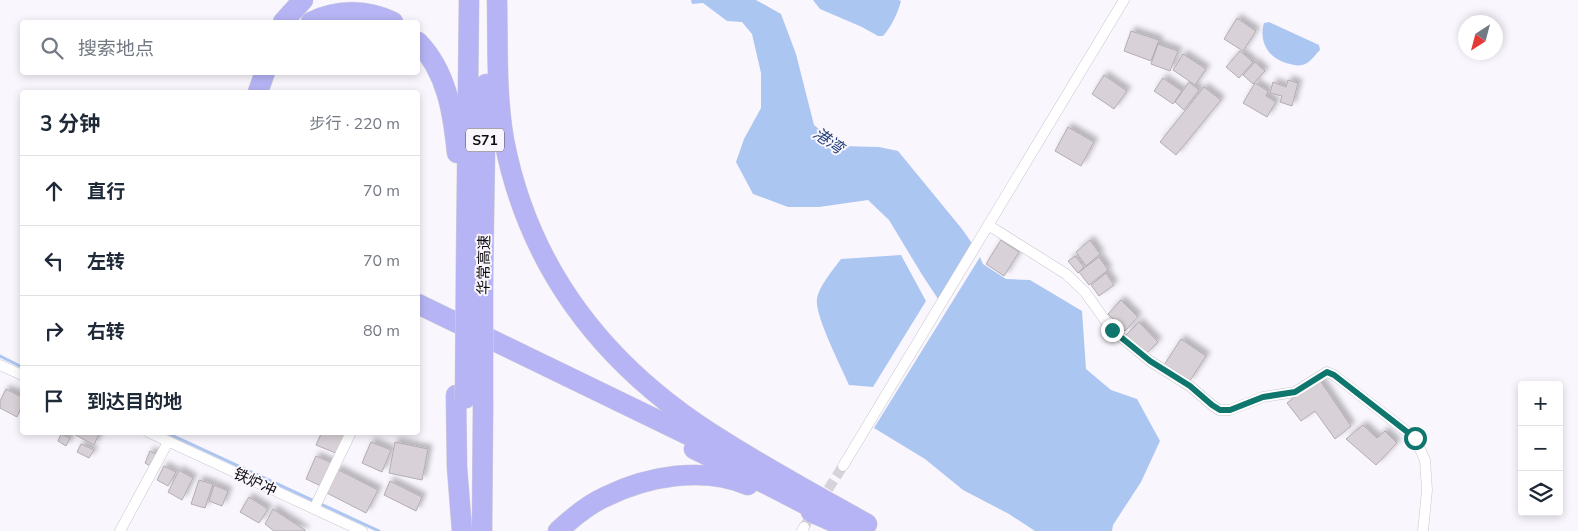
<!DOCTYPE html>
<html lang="zh">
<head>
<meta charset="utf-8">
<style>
  body { margin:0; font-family:"Nunito Sans","Noto Sans SC",sans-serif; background:#f2f2f3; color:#1f2937 }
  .controls { position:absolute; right:15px; bottom:15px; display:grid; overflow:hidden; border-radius:5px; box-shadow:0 2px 8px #0003 }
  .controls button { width:45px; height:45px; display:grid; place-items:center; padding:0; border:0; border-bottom:1px solid #e0e1e3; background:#fff; color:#1f2937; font:25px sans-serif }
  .compass { position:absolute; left:1458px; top:15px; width:45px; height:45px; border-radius:50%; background:#fff; box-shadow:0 2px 8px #0003; rotate:216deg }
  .stop { position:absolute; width:15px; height:15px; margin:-11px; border:4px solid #0f766e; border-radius:50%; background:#fff }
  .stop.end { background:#0f766e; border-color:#fff; box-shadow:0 1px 5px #0008 }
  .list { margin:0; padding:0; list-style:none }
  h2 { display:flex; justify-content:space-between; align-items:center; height:65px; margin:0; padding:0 20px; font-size:21px }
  h2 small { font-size:16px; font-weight:400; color:#747a83 }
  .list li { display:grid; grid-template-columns:32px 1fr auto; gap:15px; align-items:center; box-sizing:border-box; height:70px; padding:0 20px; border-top:1px solid #e0e1e3 }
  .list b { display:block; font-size:19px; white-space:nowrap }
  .list em { font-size:16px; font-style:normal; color:#747a83 }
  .icon { flex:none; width:28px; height:28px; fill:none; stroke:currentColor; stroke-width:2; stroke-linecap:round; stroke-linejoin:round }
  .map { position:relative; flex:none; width:1578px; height:531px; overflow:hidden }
  .search { position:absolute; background:#fff; box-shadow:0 2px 8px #0003; left:20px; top:20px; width:400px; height:55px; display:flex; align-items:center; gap:12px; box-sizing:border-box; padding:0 18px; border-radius:5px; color:#747a83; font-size:19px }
  .panel { position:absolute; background:#fff; box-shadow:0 2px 8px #0003; left:20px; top:90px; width:400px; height:345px; border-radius:5px }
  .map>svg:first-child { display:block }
  .water { fill:#acc6f2 }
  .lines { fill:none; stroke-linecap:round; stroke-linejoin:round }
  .stream { stroke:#acc6f2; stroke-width:3 }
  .building { fill:#d8d1d7; stroke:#b3acb2; filter:url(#shadow) }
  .minor-tunnel { stroke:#d7d3da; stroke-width:10; stroke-dasharray:10 5; stroke-linecap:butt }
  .minor-casing { stroke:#c9c5cd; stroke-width:11 }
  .motorway-casing { stroke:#d4d3d4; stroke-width:21 }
  .minor { stroke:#fff; stroke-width:10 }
  .motorway { stroke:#b6b4f4; stroke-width:20 }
  .motorway-bridge-casing { stroke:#d4d3d4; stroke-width:21; stroke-linecap:butt }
  .motorway-bridge { stroke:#b6b4f4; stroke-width:20 }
  .route { stroke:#0f766e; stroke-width:6 }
  .labels { text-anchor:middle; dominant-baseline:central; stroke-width:4; stroke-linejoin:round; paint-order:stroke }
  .shield { fill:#faf6fe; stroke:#555257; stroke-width:1 }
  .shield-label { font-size:14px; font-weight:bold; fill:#0e0c0f }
  .street-label { font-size:15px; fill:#0e0c0f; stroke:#faf6fe }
  .water-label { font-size:16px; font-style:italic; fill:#254379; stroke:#faf6fe }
</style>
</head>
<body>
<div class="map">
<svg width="1578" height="531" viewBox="0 0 1578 531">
  <defs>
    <filter id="shadow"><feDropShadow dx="4" dy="-4" stdDeviation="2.5" flood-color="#0004"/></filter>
  </defs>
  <rect width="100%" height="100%" fill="#faf6fe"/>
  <path class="water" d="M691 0H756L781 14 796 54 814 125 840 146 879 147 898 151 962 229 974 246 940 302 921 273 889 220 868 200 819 207H788L753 194 736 162 744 139 761 108V73L752 34 742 22 727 21 703 3 692 4Z
    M813 0H899L901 1C898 13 891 27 883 36H878L862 27 820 9Z
    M1269 22 1319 45 1320 50C1315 55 1309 64 1302 65 1298 66 1294 65 1290 64 1270 60 1258 43 1264 23Z
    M901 255 926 301 873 387 849 385C842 369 814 314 817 299 819 286 833 270 841 259Z
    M980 257 983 264 1006 279 1030 280 1082 311 1086 369 1111 390 1137 399 1160 441 1141 482 1113 525 1112 531H1035L1009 514 963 490 925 459 874 428Z"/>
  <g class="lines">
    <path class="stream" d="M0 356 22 367
      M165 432 379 531"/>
  </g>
  <path class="building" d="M1237 18 1256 31 1243 51 1224 39Z
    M1131 31 1159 40 1151 61 1124 51Z
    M1158 44 1178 51 1170 71 1151 64Z
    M1240 51 1253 62 1239 78 1226 67Z
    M1183 54 1206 69 1195 85 1173 70Z
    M1255 62 1265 71 1253 84 1243 75Z
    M1104 75 1127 91 1114 109 1092 94Z
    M1163 78 1182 91 1173 104 1154 91Z
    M1288 80 1298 83 1292 106 1280 102 1282 96 1270 93 1273 82 1286 87Z
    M1189 82 1199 90 1184 110 1175 102Z
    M1255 83 1268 91 1266 96 1276 102 1267 117 1243 103Z
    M1204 87 1221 100 1176 155 1160 142Z
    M1068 127 1094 142 1081 166 1055 151Z
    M1001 240 1019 252 1004 276 986 264Z
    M1090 240 1100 254 1086 266 1076 252Z
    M1075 256 1084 267 1078 273 1068 261Z
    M1099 257 1108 270 1089 285 1079 272Z
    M1106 273 1114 285 1099 296 1091 285Z
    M1121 300 1138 317 1125 331 1108 314Z
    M1139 322 1158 342 1145 355 1126 335Z
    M1181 339 1206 356 1189 382 1164 365Z
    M1319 379 1351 426 1335 439 1315 411 1301 421 1287 403Z
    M6 389 22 397V405L17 417 0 408V401Z
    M1363 425 1377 438 1385 431 1397 443 1376 465 1346 439Z
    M70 432H100L94 445Z
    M322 432H347L338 454 316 445Z
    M61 434 70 438 66 446 58 441Z
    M371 442 391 450 382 472 362 463Z
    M395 442 428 449 422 480 389 473Z
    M81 444 94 450 89 458 77 452Z
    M150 451 158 455 152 467 145 463Z
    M316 456 332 463 321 486 306 479Z
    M164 466 176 472 168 486 157 480Z
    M337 469 378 490 366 513 325 492Z
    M179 470 193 478 182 500 168 492Z
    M199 480 213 484 205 508 191 504Z
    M390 481 422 497 416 511 384 495Z
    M214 485 228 491 222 506 209 501Z
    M249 497 268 509 259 523 240 512Z
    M273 509 305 530V531H274L265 524Z"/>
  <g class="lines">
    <path class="minor-tunnel" d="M804 527 843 466"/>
    <defs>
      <path id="minor" d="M988 225 1066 274 1085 292 1112 330 1150 361 1191 387 1212 405 1219 410H1230L1263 397 1295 392 1327 372 1334 375 1415 438 1425 460 1427 490 1423 531
        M0 365 22 375
        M148 432 362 531
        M843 466 1124 0
        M314 509 351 432
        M120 531 168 442
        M802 531 804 527"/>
      <path id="motorway" d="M497 0C498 46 496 94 504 140 530 275 610 372 725 442 771 471 819 497 867 524
        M283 22 303 0
        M311 22C337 9 367 9 393 22
        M418 42C447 72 453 113 457 153
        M258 92 265 72
        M466 272 469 0
        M483 279 486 84
        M418 304 713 447
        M456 395 457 467 462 531
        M694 449 770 486 824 514
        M811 512 854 531
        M482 531 483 409
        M558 531C572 518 587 505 605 497 647 476 703 466 748 485"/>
    </defs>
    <use href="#minor" class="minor-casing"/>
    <use href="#motorway" class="motorway-casing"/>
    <use href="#minor" class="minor"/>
    <use href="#motorway" class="motorway"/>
    <defs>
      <path id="motorway-bridge" d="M483 279V409
        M465 399 466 272"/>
    </defs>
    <use href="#motorway-bridge" class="motorway-bridge-casing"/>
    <use href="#motorway-bridge" class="motorway-bridge"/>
  </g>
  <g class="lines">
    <path class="route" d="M1112 330 1150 361 1190 386 1212 405 1220 410H1230L1263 397 1295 392 1327 372 1334 375 1415 438"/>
  </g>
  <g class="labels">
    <rect class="shield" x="466" y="128.5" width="38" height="23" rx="4"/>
    <g class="shield-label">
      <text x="485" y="140">S71</text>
    </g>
    <g class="street-label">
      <text transform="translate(484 265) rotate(-89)">华常高速</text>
      <text transform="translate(255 482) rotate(25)">铁炉冲</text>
    </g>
    <g class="water-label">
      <text transform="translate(828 141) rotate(35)">港湾</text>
    </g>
  </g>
</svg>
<div class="controls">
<button>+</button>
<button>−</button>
<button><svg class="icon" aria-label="layers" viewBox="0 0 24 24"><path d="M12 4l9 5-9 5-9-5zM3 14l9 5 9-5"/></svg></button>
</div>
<svg class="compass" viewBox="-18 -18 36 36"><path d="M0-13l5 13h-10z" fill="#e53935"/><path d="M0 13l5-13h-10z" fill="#747a83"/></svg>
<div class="stop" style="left:1415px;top:438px"></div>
<div class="stop end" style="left:1112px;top:330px"></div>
<div class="search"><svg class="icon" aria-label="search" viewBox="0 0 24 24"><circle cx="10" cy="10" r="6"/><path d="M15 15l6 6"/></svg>搜索地点</div>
<section class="panel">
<h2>3 分钟<small>步行 · 220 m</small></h2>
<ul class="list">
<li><svg class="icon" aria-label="ahead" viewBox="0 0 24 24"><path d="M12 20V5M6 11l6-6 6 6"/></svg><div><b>直行</b></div><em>70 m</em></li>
<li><svg class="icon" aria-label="left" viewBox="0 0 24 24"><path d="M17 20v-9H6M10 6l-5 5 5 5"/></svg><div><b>左转</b></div><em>70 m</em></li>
<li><svg class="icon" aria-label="right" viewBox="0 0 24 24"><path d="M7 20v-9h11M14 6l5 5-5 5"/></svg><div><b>右转</b></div><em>80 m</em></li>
<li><svg class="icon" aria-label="arrive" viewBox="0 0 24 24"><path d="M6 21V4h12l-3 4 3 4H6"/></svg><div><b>到达目的地</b></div></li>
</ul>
</section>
</div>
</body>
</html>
